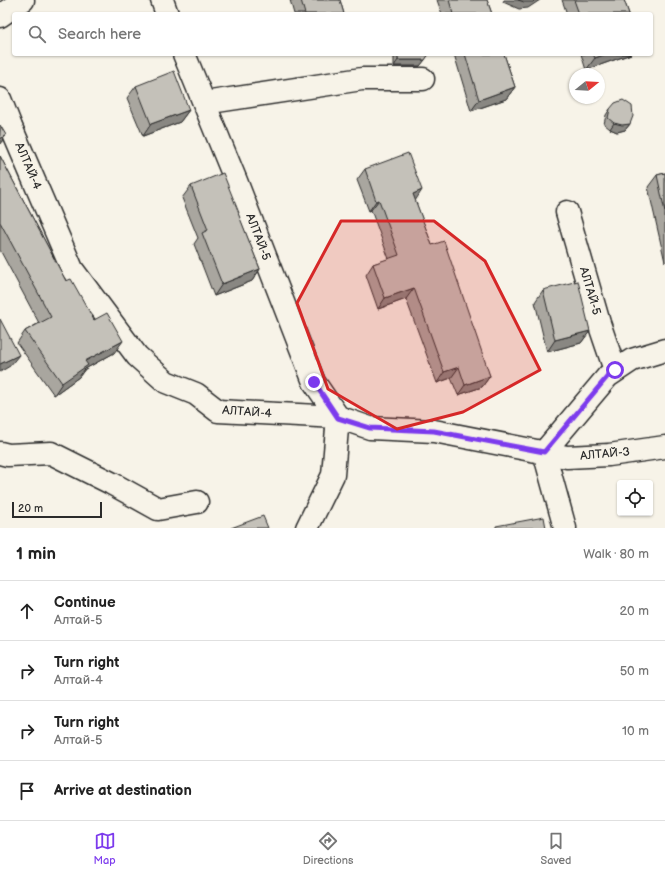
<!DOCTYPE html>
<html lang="en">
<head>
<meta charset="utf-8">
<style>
  body { margin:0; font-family:"Balsamiq Sans",sans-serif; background:#f6f6f6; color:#222 }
  .controls { position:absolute; right:12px; bottom:12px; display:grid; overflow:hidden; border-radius:4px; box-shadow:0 1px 3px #0004 }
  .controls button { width:36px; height:36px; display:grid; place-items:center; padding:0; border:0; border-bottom:1px solid #e0e0e0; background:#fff; color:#222; font:20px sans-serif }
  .compass { position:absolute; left:569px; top:68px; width:36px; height:36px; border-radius:50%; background:#fff; box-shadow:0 1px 3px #0004; rotate:72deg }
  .scale { position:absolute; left:12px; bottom:10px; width:90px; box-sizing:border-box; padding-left:4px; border:2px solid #2b2b2b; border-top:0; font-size:11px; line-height:14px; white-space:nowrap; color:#2b2b2b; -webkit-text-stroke:3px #f7f3e8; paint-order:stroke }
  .stop { position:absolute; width:12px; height:12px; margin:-9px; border:3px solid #7c3aed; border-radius:50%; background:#fff }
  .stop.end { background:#7c3aed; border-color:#fff; box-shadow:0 1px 4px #0008 }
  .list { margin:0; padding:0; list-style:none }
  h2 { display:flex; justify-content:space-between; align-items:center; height:52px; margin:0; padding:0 16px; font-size:17px }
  h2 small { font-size:13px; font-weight:400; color:#767676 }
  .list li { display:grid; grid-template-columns:26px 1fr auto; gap:12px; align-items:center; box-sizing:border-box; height:60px; padding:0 16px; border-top:1px solid #e0e0e0 }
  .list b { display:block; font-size:15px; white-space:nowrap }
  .list p { margin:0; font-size:13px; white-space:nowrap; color:#767676 }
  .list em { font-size:13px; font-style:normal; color:#767676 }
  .icon { flex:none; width:22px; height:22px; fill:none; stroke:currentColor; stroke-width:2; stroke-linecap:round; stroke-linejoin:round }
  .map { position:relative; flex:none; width:665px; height:528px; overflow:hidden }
  .search { position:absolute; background:#fff; box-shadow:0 1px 3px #0004; left:12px; right:12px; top:12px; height:44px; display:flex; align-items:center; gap:10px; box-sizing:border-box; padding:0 14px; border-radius:4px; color:#767676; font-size:15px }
  .sheet { height:292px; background:#fff }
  nav { display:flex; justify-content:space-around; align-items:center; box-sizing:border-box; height:56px; border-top:1px solid #e0e0e0; background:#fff; font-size:11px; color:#767676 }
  nav a { display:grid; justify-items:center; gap:2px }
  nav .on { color:#7c3aed }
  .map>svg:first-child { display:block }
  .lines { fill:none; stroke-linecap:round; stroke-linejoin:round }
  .minor-casing { stroke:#2b2b2b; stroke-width:25 }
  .minor { stroke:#f7f3e8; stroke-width:22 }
  .wall { fill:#a9a69f; stroke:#2b2b2b }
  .shaded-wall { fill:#898782; stroke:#2b2b2b }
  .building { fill:#c4c1b9; stroke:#2b2b2b }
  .route { stroke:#7c3aed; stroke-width:5 }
  .marked { fill:#d62828; fill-opacity:0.2; stroke:#d62828; stroke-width:3; stroke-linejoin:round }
  .labels { text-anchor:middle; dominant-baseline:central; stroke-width:3.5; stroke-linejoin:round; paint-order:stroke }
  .street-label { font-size:12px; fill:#2b2b2b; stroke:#f7f3e8 }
</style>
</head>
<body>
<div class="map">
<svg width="665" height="528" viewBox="0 0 665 528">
  <rect width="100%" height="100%" fill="#f7f3e8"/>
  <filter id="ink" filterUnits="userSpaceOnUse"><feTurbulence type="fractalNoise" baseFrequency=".025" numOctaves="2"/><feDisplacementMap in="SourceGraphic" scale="8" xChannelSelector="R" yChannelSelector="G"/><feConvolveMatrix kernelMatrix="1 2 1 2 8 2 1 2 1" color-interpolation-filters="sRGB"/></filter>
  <g filter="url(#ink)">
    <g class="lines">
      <defs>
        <path id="minor" d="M162 0 167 14
          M0 16 23 0
          M184 54 236 181 314 382 338 417
          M0 99 11 127 72 269 137 356 166 382 196 394 218 411 338 417 370 428 434 431 567 457 609 455 665 447
          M204 103 362 79H423
          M567 212 599 323 615 370
          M544 452 608 376 632 360 665 350
          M544 452 565 528
          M0 453 8 455 51 453 111 483 158 509 197 502
          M307 528 333 475 338 417"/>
      </defs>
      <use href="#minor" class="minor-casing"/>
      <use href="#minor" class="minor"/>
    </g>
    <path class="wall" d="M290 0H340L344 14H294Z
      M437 0H487L492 14H442Z
      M562 0H624L629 14H567Z
      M396 54H429L420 66H394V57Z
      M454 54H504L515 87 506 99 471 111Z
      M581 54H631L586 70Z
      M136 86 189 110 180 122 143 136 127 98Z
      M610 109 630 124 625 130 617 132 610 129 604 124 606 115Z
      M0 156 66 281 94 320 114 353 85 369 79 377 54 395 17 343 25 331 39 323 0 250Z
      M365 169 415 200 432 245 490 376 482 387 458 395 451 378 437 383 406 299 378 309 366 275 373 264 389 259 371 210 369 211 357 180Z
      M665 173V262L648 187 657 175Z
      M191 186 238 214 260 269 252 281 214 296 194 244 198 238 182 198Z
      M543 290 590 331 581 343 547 352 535 302Z"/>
    <path class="shaded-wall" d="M504 0H540L528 8 519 9 503 2Z
      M606 54H631L586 70 595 58Z
      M398 60H425L420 66H394Z
      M515 87 506 99 471 111 479 100Z
      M189 110 180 122 143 136 151 124Z
      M614 123 630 124 625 130 617 132 610 129Z
      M6 135 0 144V139Z
      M422 190 415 201 413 194Z
      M379 200 371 210 369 211 376 201Z
      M260 269 252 281 214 296 222 284Z
      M414 288 406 299 378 309 385 298Z
      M590 331 581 343 547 352 555 340Z
      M123 341 114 353 85 369 79 377 54 395 62 383 85 361Z
      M19 355 10 366 0 372V364Z
      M459 367 451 378 437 383 444 372Z
      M490 376 482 387 458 395 465 385Z"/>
    <path class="building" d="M301 0H340L344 14H305Z
      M449 0H487L492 14H453Z
      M518 0H535L533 2H524Z
      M574 0H624L629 14H579Z
      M398 54H429L425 60H398Z
      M465 54H504L515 87 479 100Z
      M593 54H606L595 58Z
      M174 71 189 110 151 124 136 86Z
      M623 100 632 106 633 116 630 124 622 125 614 123 608 118 610 109 615 103Z
      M0 125 6 135 0 139Z
      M408 153 422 190 413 194 432 245 444 241 490 376 465 385 459 367 444 372 414 288 385 298 373 264 399 255 379 200 376 201 365 169Z
      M0 156 66 281 71 279 94 320 107 313 123 341 85 361 88 365 62 383 25 331 51 317 0 222Z
      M223 173 239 213H238L260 269 222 284 202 233 208 230 191 186Z
      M665 173V212L657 175Z
      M578 281 590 331 555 340 543 290Z
      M0 319 19 355 0 364Z
      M263 516 268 528H231Z
      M544 517 546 528H496V526Z"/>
  </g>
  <g class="lines" filter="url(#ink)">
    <path class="route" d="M314 382 338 418 370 428 434 431 544 452 608 376 615 370"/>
  </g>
  <path class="marked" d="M341 221H434L485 261 540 370 463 412 397 429 328 389 297 303Z"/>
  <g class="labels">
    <g class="street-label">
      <text transform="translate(28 166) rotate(67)">АЛТАЙ-4</text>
      <text transform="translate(258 237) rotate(69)">АЛТАЙ-5</text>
      <text transform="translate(590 291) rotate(74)">АЛТАЙ-5</text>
      <text transform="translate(247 412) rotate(4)">АЛТАЙ-4</text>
      <text transform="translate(605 454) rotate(-5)">АЛТАЙ-3</text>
    </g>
  </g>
</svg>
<div class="controls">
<button><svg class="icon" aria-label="locate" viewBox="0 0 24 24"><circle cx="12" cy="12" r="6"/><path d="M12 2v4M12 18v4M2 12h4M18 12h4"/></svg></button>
</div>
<svg class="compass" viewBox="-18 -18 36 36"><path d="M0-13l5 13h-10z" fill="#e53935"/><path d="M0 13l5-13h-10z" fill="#767676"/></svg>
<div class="scale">20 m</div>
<div class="stop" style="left:615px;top:370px"></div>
<div class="stop end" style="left:314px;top:382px"></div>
<div class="search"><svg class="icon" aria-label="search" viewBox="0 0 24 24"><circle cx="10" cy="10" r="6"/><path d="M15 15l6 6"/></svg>Search here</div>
</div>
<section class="sheet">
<h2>1 min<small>Walk · 80 m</small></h2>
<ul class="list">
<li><svg class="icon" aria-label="ahead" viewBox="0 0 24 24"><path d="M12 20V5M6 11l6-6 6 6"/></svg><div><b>Continue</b><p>Алтай-5</p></div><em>20 m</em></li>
<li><svg class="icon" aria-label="right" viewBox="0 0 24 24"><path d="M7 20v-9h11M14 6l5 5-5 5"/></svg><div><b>Turn right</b><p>Алтай-4</p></div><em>50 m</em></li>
<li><svg class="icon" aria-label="right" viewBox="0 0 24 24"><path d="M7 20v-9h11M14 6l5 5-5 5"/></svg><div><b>Turn right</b><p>Алтай-5</p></div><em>10 m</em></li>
<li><svg class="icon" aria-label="arrive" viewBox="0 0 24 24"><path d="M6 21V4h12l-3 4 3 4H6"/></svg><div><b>Arrive at destination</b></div></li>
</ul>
</section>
<nav>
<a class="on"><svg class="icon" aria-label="map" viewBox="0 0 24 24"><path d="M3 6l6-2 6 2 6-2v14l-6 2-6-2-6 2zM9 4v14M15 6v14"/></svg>Map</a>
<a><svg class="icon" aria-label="directions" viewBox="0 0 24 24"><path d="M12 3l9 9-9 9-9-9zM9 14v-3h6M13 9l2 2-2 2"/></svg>Directions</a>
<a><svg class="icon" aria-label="saved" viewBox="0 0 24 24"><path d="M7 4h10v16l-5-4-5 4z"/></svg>Saved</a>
</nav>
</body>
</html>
